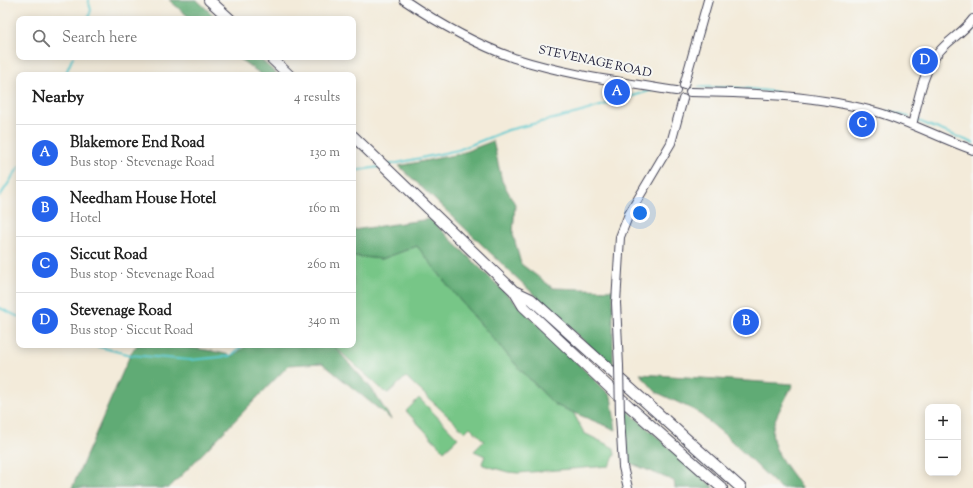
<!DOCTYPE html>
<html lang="en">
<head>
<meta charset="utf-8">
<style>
  body { margin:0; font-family:"Sorts Mill Goudy",serif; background:#f2f2f2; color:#222 }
  .controls { position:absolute; right:12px; bottom:12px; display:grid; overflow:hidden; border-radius:8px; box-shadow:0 2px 10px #0003 }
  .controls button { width:36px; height:36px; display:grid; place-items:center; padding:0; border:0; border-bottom:1px solid #e0e0e0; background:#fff; color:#222; font:20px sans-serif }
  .you { position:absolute; left:640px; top:213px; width:14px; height:14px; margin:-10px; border:3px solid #fff; border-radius:50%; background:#1a73e8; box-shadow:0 0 0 6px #1a73e833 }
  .badge { display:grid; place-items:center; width:26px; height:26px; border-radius:50%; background:#2563eb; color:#fff; font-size:13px; font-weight:700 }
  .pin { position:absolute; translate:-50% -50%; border:2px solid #fff; box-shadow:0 1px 4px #0006 }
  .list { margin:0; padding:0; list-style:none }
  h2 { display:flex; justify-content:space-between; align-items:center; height:52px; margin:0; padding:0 16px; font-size:17px }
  h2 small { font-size:13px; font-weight:400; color:#767676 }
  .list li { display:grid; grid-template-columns:26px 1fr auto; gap:12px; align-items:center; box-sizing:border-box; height:56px; padding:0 16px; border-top:1px solid #e0e0e0 }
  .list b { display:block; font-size:15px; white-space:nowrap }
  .list p { margin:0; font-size:13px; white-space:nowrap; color:#767676 }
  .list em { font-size:13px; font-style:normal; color:#767676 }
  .icon { flex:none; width:22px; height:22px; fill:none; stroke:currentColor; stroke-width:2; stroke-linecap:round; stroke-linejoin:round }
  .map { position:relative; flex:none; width:973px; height:488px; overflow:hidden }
  .search { position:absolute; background:#fff; box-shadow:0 2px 10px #0003; left:16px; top:16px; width:340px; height:44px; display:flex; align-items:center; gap:10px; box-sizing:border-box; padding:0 14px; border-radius:8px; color:#767676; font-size:15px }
  .panel { position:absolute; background:#fff; box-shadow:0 2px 10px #0003; left:16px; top:72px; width:340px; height:276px; border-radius:8px }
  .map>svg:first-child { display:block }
  .green { fill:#77c687; stroke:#4c7461 }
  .forest { fill:#61ab74; stroke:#426658 }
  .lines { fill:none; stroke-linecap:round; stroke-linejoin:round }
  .stream { stroke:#5ccad0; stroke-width:2 }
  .minor-casing { stroke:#414053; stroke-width:10 }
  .major-casing { stroke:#414053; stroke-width:12 }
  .minor { stroke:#fff; stroke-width:8 }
  .major { stroke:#fff; stroke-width:10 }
  .minor-bridge-casing { stroke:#414053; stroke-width:10; stroke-linecap:butt }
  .minor-bridge { stroke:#fff; stroke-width:8 }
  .labels { text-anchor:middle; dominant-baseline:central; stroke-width:4; stroke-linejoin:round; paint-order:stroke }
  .street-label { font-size:12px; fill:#22223b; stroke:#f6f6f2 }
</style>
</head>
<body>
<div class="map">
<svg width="973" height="488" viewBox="0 0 973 488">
  <rect width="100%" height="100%" fill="#f6f6f2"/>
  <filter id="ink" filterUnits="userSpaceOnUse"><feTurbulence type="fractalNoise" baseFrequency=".025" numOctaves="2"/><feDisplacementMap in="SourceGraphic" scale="8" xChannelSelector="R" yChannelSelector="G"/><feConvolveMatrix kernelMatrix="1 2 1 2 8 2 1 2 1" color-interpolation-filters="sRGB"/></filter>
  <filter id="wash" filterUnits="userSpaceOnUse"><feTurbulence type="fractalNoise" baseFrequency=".012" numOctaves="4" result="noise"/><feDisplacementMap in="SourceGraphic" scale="16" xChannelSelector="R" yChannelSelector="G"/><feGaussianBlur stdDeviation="0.9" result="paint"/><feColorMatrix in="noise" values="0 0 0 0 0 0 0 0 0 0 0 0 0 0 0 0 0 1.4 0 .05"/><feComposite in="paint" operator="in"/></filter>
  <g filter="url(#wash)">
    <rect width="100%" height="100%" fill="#f3ebda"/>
    <path class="green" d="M417 246 458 298 518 367 555 405 573 412 584 433 614 448 615 455 609 466 518 473 508 472 483 465 482 463 485 456 474 451 484 441 470 427 465 432 406 377 388 393 384 391 333 345H353V256L382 259Z
      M419 398 458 438 444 451 406 411Z"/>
    <path class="forest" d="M169 0H197L217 19H191Z
      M237 57H258L278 75H262Z
      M493 141 502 181 515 204 513 234 521 264 553 288 613 290V368C540 302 471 233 399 166L459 154Z
      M430 219 611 396 616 430 555 405 518 367 458 298 417 246 382 259 353 256V230Z
      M137 345C170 345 201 347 233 356L247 345H333L371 388 391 419 322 363 289 365 169 488H72L131 353Z
      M640 374 793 384C788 395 775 416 773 427 769 449 790 471 802 488H780L725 435 696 411 656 392Z
      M627 410 714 488H675L674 481 630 463 626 444Z"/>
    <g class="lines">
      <path class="stream" d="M88 19 91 10 88 0
        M65 75 73 57
        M699 87 742 88 778 92
        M887 111 909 117
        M916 120 973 143
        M388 165 458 150 508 130 578 113 652 90
        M353 171 379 167
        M0 196 19 167
        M0 308 19 317
        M92 345 131 355 190 360 231 356 243 345"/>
    </g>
  </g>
  <g filter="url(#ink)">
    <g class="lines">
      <defs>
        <path id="minor" d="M404 0C438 23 475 44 514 58 567 75 622 82 676 91
          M684 85 708 0
          M690 92C753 93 819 95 880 113 912 123 942 139 973 150
          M912 125C918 102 922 73 938 53 948 40 963 33 973 19
          M619 366 616 303 620 237 629 214 671 143 683 99
          M620 416 623 467 628 488"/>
        <path id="major" d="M209 0 230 19
          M270 57 289 75
          M353 136 514 291 523 306 629 406 722 488
          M514 291 531 299 741 488"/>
      </defs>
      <use href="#minor" class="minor-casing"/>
      <use href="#major" class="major-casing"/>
      <use href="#minor" class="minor"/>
      <use href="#major" class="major"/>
      <defs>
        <path id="minor-bridge" d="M619 366 620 416"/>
      </defs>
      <use href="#minor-bridge" class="minor-bridge-casing"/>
      <use href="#minor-bridge" class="minor-bridge"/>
    </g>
  </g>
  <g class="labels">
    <g class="street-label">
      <text transform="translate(595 62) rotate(12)">STEVENAGE ROAD</text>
    </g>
  </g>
</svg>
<div class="controls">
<button>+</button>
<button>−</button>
</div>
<div class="you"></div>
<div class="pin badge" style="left:617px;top:92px">A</div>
<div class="pin badge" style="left:746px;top:322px">B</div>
<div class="pin badge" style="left:862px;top:124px">C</div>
<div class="pin badge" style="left:925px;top:61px">D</div>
<div class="search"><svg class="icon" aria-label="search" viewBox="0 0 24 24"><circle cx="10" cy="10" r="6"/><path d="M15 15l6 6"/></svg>Search here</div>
<section class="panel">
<h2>Nearby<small>4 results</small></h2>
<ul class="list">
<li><span class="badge">A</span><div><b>Blakemore End Road</b><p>Bus stop · Stevenage Road</p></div><em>130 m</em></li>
<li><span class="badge">B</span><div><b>Needham House Hotel</b><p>Hotel</p></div><em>160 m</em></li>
<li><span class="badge">C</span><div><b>Siccut Road</b><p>Bus stop · Stevenage Road</p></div><em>260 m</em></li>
<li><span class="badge">D</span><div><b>Stevenage Road</b><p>Bus stop · Siccut Road</p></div><em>340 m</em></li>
</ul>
</section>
</div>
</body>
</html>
